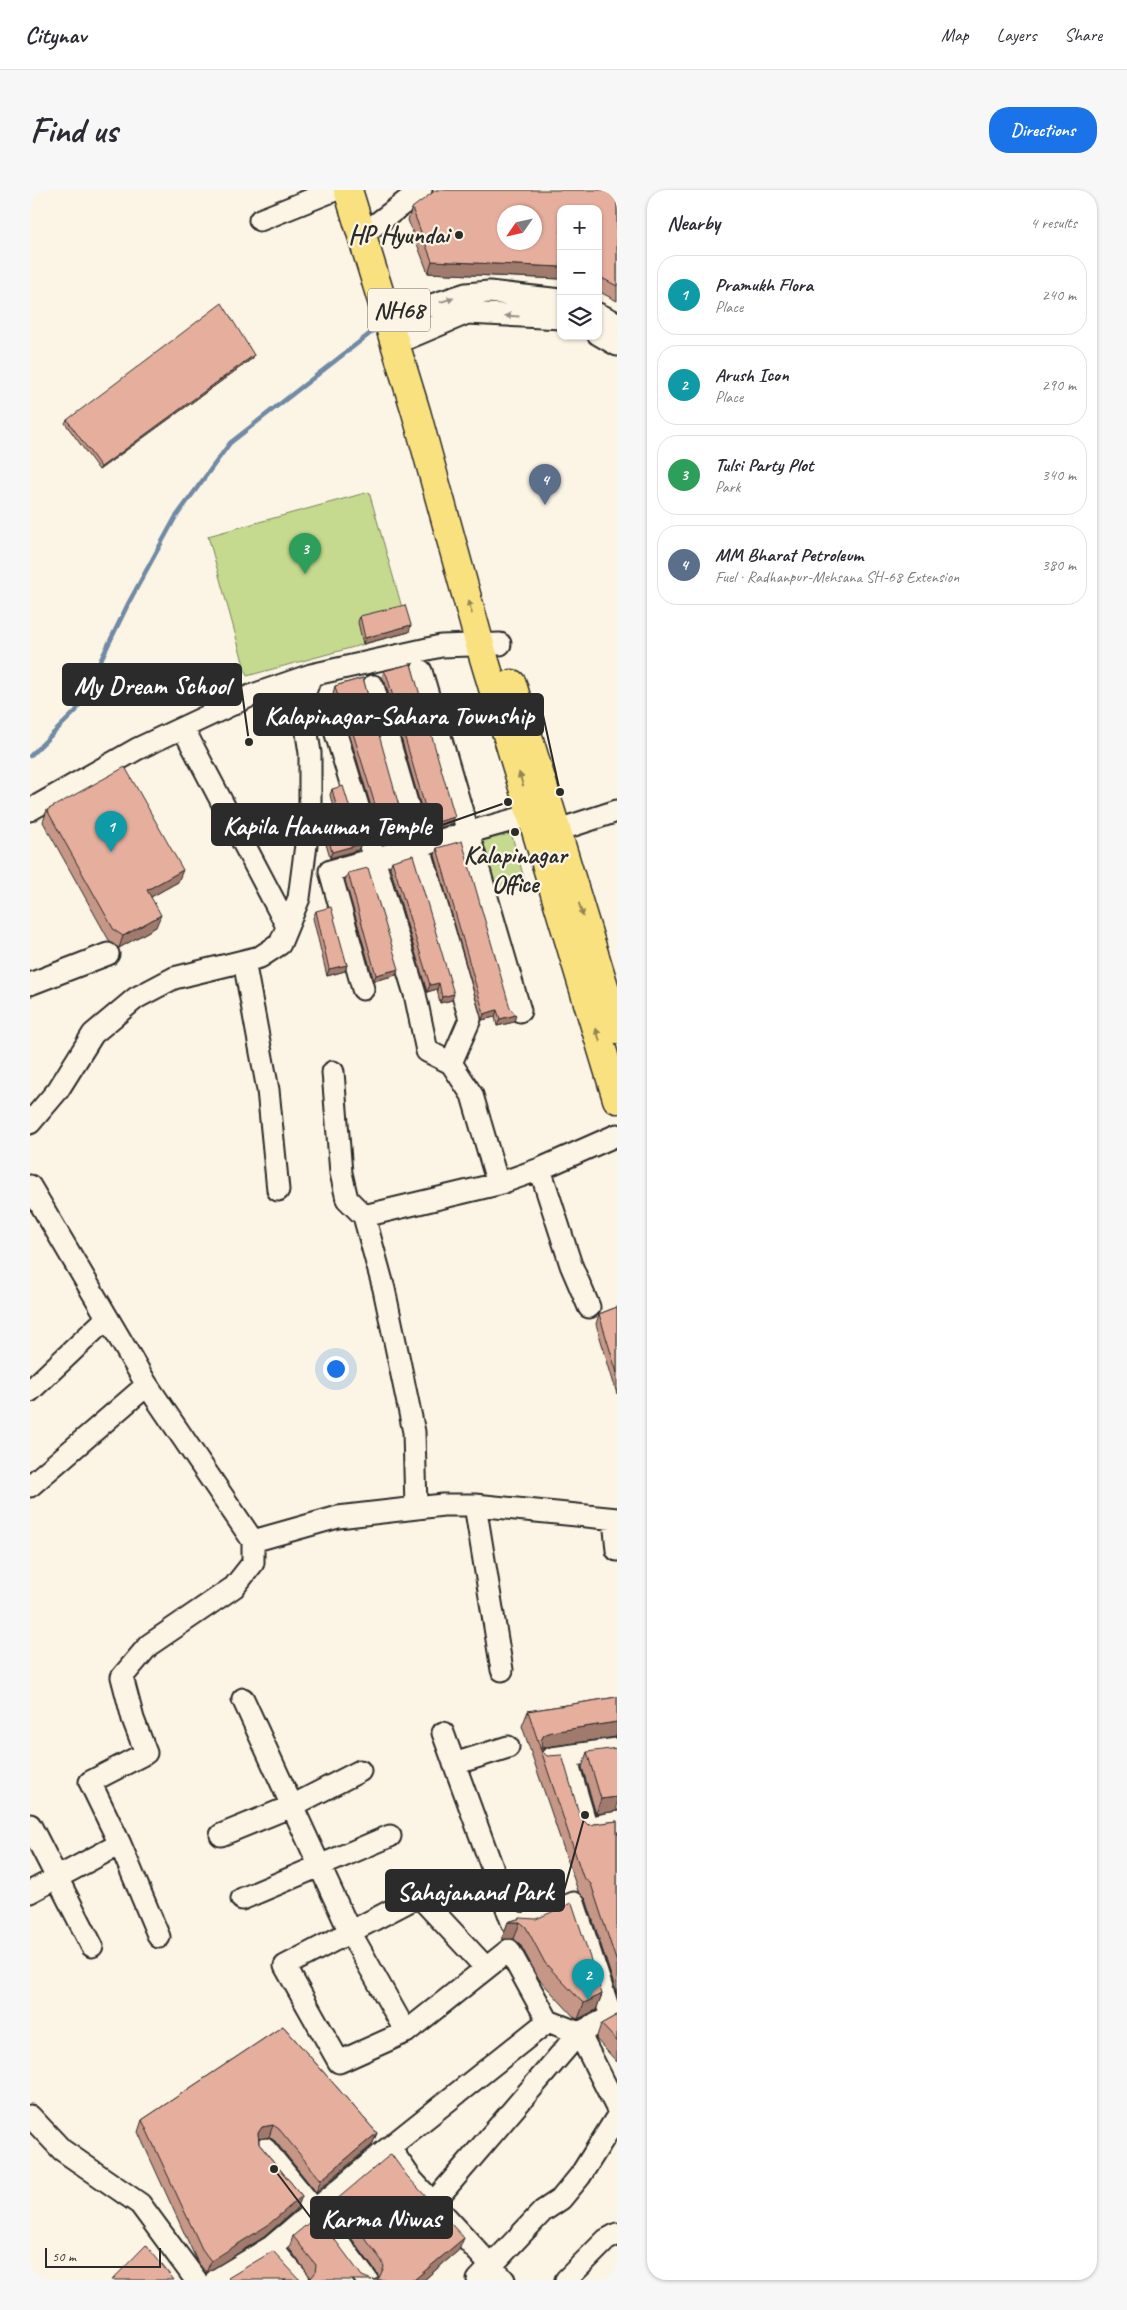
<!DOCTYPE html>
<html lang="en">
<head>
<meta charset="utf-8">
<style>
  body { margin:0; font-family:Caveat,sans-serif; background:#f7f7f7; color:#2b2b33 }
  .controls { position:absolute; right:15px; top:15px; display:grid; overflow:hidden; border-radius:10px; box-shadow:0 1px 4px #0004 }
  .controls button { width:45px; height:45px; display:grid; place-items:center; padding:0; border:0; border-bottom:1px solid #e1e1e2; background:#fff; color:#2b2b33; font:25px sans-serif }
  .compass { position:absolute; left:467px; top:15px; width:45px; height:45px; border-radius:50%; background:#fff; box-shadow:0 1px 4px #0004; rotate:236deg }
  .scale { position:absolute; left:15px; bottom:12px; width:116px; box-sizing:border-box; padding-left:5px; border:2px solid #2b2b2b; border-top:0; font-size:14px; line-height:18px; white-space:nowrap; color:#2b2b2b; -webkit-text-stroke:4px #fcf5e5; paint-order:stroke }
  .you { position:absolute; left:305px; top:1178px; width:18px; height:18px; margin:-12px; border:4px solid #fff; border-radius:50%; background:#1a73e8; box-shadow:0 0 0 8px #1a73e833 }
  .badge { display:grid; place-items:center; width:32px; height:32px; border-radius:50%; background:#1a73e8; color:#fff; font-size:16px; font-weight:700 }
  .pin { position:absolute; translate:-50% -41px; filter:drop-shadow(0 1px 2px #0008) }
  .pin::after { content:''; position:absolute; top:26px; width:18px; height:15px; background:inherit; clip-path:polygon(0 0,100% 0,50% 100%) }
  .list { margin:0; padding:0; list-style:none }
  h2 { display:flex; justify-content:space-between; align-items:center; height:65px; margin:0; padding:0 20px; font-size:21px }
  h2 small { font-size:16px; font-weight:400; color:#7c7c81 }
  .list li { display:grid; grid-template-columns:32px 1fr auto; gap:15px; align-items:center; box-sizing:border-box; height:80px; margin:0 10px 10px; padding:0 10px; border:1px solid #e1e1e2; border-radius:20px }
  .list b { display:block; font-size:19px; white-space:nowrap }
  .list p { margin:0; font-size:16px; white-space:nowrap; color:#7c7c81 }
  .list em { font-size:16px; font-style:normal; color:#7c7c81 }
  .icon { flex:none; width:28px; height:28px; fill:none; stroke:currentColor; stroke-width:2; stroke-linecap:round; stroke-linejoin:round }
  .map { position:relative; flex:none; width:587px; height:2090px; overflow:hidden; border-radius:20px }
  header { display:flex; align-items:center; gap:30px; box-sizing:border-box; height:70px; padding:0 25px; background:#fff; border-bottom:1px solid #e1e1e2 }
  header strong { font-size:24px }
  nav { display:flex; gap:28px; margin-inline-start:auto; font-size:18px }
  .intro { display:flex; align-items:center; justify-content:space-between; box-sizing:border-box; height:120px; padding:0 30px }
  h1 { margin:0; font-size:35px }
  .button { padding:12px 22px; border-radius:20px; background:#1a73e8; color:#fff; font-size:18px; font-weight:700 }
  main { display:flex; gap:30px; padding:0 30px }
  aside { flex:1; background:#fff; border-radius:20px; box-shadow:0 1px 4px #0004 }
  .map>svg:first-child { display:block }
  .green { fill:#c5da8f; stroke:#78825d }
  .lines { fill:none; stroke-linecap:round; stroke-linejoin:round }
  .stream { stroke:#6f8aa5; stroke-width:4.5 }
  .minor-casing { stroke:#2b2b2b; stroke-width:25 }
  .highway-casing { stroke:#2b2b2b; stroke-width:31 }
  .minor { stroke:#fcf5e5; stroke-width:21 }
  .highway { stroke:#fae180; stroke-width:28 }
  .wall { fill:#c69687; stroke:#2b2b2b }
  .shaded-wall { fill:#a17a6e; stroke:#2b2b2b }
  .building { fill:#e6af9d; stroke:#2b2b2b; fill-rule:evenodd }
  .oneway { fill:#949088 }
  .oneway2 { fill:#928656 }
  .poi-dot { fill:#2b2b2b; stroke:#fcf5e5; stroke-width:2 }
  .labels { text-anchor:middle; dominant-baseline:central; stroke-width:4.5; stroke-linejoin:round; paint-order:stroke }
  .shield { fill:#fcf5e5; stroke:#6a6863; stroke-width:1 }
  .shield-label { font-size:24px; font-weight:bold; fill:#2b2b2b }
  .poi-label { font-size:25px; font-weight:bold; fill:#2b2b2b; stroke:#fcf5e5; text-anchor:end }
  .leader { fill:none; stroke:#2b2b2b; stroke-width:2 }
  .callout-dot { fill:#2b2b2b; stroke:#fcf5e5; stroke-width:2 }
  .callout { fill:#2b2b2b; stroke:#2b2b2b; stroke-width:2 }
  .callout-label { font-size:26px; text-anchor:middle; font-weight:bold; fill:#fff }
</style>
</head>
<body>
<header>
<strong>Citynav</strong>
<nav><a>Map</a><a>Layers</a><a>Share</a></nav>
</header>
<div class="intro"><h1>Find us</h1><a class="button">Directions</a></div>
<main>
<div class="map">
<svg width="587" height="2090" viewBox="0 0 587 2090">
  <rect width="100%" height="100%" fill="#fcf5e5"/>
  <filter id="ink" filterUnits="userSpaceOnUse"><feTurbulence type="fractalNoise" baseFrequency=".02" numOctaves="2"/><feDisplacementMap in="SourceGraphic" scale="10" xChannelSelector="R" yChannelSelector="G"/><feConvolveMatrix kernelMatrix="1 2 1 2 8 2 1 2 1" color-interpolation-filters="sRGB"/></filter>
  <g filter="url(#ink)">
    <path class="green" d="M339 302 379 442 217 486 178 346Z
      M480 639 496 695 461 704 446 648Z"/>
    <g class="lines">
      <path class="stream" d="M0 566 46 521 99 412 145 328 200 253 351 135"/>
      <defs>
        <path id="minor" d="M230 30 305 0
          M332 45 391 0
          M568 124 587 133
          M371 125 436 104 459 102 531 110
          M568 144 587 155
          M378 148 437 123 531 128
          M391 481 490 821
          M343 496 440 829 421 873
          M300 524 385 804 397 861 421 873 442 905 468 994
          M153 538 257 736
          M0 620 107 559 220 506 281 485 411 456 470 454
          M513 645 587 621
          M214 771 238 900 248 1000
          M0 794 78 764
          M333 799 300 681 501 625
          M303 882 311 983 317 1009 334 1026 354 1099 384 1242 386 1318
          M0 933 28 900 63 844 106 808 144 788 230 767 250 754 269 708 280 624V563L272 511 281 485
          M510 979 541 1075 559 1117
          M0 996 117 1195 223 1351
          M334 1026 468 994 510 979 587 945
          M0 1201 77 1128
          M0 1296 117 1195
          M445 1315 472 1480
          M584 1329 587 1360
          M213 1509 320 1742 376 1842
          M413 1543 482 1732 495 1734 544 1713 581 1826
          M536 1567 557 1638 587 1632
          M522 1568 587 1559
          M424 1574 478 1557
          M0 1635 62 1756
          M191 1645 262 1616 330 1581
          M90 1654 129 1747
          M0 1702 90 1654 60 1592 116 1563 103 1529 92 1487 119 1455 204 1397 223 1373V1351L308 1327 413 1315H445L587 1329
          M212 1709 360 1646
          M456 1778 389 1706 255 1776 309 1872 376 1842 479 1760 518 1831
          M587 1824 549 1843 587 1918
          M0 1926 32 1960 110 2014 166 2090
          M235 1959 284 2019 337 2090
          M356 1960 518 1831 549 1843 403 2013
          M241 2057 269 2090
          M186 2090 241 2057 356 1960 366 1967 382 1990 474 2090
          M448 2090 513 2021 531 2009 550 1986 587 1927
          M536 2090 576 2050 587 2044"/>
        <path id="highway" d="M318 0 386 222 450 455 587 909
          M482 494 587 839"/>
      </defs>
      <use href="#minor" class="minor-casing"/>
      <use href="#highway" class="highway-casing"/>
      <use href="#minor" class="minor"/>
      <use href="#highway" class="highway"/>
    </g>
    <path class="wall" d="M587 0V111L568 101V19H531V89L398 83 378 30 382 18Z
      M223 168 69 280 35 233 37 230Z
      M330 426 379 442 333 454 328 432Z
      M381 474 422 634 398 641 355 492 352 487 354 481Z
      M333 488 374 647 352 653 312 520 306 513 303 503 305 496Z
      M302 599 331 654 328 660 300 668 296 654 298 647 310 644 300 605Z
      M17 620 148 692 121 707 126 737 89 758 80 752 13 632Z
      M407 658 484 832 467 836 465 827 452 830 405 665Z
      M362 671 422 810 410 813 407 799 397 802 360 677Z
      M318 683 366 785 344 791 315 690Z
      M286 721 317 775 315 781 297 786 283 728Z
      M587 1117V1204L566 1134 569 1124Z
      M587 1507V1547L515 1557 512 1558V1561L550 1627 558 1635 587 1631V1804L556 1709 548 1701 492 1536 498 1521Z
      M557 1562 587 1621 566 1624 552 1577Z
      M491 1728 572 1804 566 1820 548 1829 545 1828 509 1789 490 1754 484 1749H472L478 1732Z
      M587 1825V1872L566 1849 571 1834Z
      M253 1836 347 1943 342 1955 286 2002 245 1951 239 1947 229 1949V1954L272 2006 267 2018 234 2047 176 2083 167 2071 108 1942 112 1930Z
      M306 2010 429 2060 394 2090H343L349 2088 347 2083 302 2022Z
      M263 2046 332 2086 281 2088 259 2058Z"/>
    <path class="shaded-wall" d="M402 71 531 77V89L398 83Z
      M224 165 223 168 69 280 71 277Z
      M381 435 379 442 333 454 335 448Z
      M425 627 422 634 398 641 400 634Z
      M376 641 374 647 352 653 355 647Z
      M331 654 328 660 300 668 302 662Z
      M153 680 148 692 112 712 117 700Z
      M131 725 126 737 89 758 93 746Z
      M317 775 315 781 297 786 299 779Z
      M369 779 366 785 344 791 346 785Z
      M409 793 407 799 397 802 400 795Z
      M424 804 422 810 410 813 412 807Z
      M467 820 465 827 452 830 454 824Z
      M486 825 484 832 467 836 470 829Z
      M587 1532V1543L586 1547 515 1557 510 1559 511 1550 514 1545 521 1542Z
      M587 1607V1621L566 1624 571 1609Z
      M478 1732H490L484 1749H472Z
      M572 1804 566 1820 548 1829 554 1813Z
      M243 1935 239 1947 228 1949V1943L232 1937Z
      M347 1943 342 1955 286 2002 291 1990Z
      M272 2006 267 2018 234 2047 176 2083 181 2071Z
      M434 2048 429 2060 394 2090H384Z"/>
    <path class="building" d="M406 0H587V96L568 86V19H531V77L402 71 382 18ZM474 22H504V52H474Z
      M192 113 224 165 71 277 37 230Z
      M375 415 381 435 335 448 330 426Z
      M381 474 425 627 400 634 357 486 354 481Z
      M333 488 376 641 355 647 314 514 308 507 305 496Z
      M95 577 153 680 117 700 131 725 93 746 84 740 17 620Z
      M313 596 331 654 302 662 298 647 313 643 302 599Z
      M432 651 480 818 486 825 470 829 467 820 454 824 407 658Z
      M383 665 424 804 412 807 409 793 400 795 362 671Z
      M338 678 369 779 346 785 318 683Z
      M301 717 317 775 299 779 286 721Z
      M587 1117V1183L569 1124Z
      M587 1507V1532L521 1542 514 1545 511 1550 512 1561 517 1566 532 1565 550 1627 558 1635 587 1631V1773L561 1694 553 1687 498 1521Z
      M587 1558V1607L571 1609 557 1562Z
      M542 1713 572 1804 554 1813 551 1811 515 1773 496 1737 490 1732H478L491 1728 506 1729Z
      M587 1825V1851L571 1834Z
      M253 1836 347 1943 291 1990 249 1939 243 1935 232 1937 228 1943 229 1954 272 2006 238 2035 181 2071 172 2059 112 1930Z
      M361 1964 377 1986 434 2048 384 2090H343L349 2088 354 2077 352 2071 306 2010Z
      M287 2026 332 2086 342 2090H276L281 2088 285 2083 286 2075 263 2046Z
      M116 2055 144 2090H82Z
      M243 2061 269 2089 274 2090H200L198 2088Z"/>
    <defs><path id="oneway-solid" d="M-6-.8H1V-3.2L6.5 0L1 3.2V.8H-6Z" transform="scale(1.25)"/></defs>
    <g class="oneway">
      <use href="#oneway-solid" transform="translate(417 110) rotate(-18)"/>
      <use href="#oneway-solid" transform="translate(482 126) rotate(-177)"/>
    </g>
    <g class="oneway2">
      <use href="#oneway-solid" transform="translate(440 417) rotate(-105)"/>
      <use href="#oneway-solid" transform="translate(491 589) rotate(-107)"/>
      <use href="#oneway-solid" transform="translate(551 720) rotate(73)"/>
      <use href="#oneway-solid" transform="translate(568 845) rotate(-107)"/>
    </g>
  </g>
  <g class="poi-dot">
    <circle cx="429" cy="45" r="5"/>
    <circle cx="485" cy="642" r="5"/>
  </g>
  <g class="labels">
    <rect class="shield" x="338" y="98.5" width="62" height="43" rx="4"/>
    <g class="shield-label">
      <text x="369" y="120">NH68</text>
    </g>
    <g class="poi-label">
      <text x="419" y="45">HP Hyundai</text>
      <text x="485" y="665" text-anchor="middle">Kalapinagar<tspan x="485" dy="29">Office</tspan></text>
    </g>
  </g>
  <path class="leader" d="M219 552L211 495M530 602L513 525M478 612L412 635M555 1625L534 1701M244 1979L281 2028"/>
  <g class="callout-dot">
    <circle cx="219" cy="552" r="5"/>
    <circle cx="530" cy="602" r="5"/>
    <circle cx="478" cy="612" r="5"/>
    <circle cx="555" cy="1625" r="5"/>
    <circle cx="244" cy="1979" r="5"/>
  </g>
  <g class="callout">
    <rect x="33" y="474" width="178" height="41" rx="5"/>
    <rect x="224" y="504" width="289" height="41" rx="5"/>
    <rect x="182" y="614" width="230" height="41" rx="5"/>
    <rect x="356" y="1680" width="178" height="41" rx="5"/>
    <rect x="281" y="2007" width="141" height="41" rx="5"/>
  </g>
  <g class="callout-label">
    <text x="122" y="504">My Dream School</text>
    <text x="369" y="534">Kalapinagar-Sahara Township</text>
    <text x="297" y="644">Kapila Hanuman Temple</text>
    <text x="445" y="1710">Sahajanand Park</text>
    <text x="351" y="2037">Karma Niwas</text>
  </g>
</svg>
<div class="controls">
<button>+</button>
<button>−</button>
<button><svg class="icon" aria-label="layers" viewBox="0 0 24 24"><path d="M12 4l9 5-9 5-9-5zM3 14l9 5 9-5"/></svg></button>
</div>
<svg class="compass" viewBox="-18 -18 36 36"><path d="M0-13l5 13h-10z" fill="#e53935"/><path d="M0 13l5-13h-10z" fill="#7c7c81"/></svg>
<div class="scale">50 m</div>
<div class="you"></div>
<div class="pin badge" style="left:81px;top:662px;background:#0f9aa8">1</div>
<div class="pin badge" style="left:558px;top:1810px;background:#0f9aa8">2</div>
<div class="pin badge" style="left:275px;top:384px;background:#2e9e5b">3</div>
<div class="pin badge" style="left:515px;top:315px;background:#5c6f8a">4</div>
</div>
<aside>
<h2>Nearby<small>4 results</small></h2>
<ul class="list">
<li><span class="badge" style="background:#0f9aa8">1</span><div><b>Pramukh Flora</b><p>Place</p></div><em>240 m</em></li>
<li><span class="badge" style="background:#0f9aa8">2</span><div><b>Arush Icon</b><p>Place</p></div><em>290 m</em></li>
<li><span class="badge" style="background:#2e9e5b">3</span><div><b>Tulsi Party Plot</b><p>Park</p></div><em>340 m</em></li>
<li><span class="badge" style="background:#5c6f8a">4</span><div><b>MM Bharat Petroleum</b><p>Fuel · Radhanpur-Mehsana SH-68 Extension</p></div><em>380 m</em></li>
</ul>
</aside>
</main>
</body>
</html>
